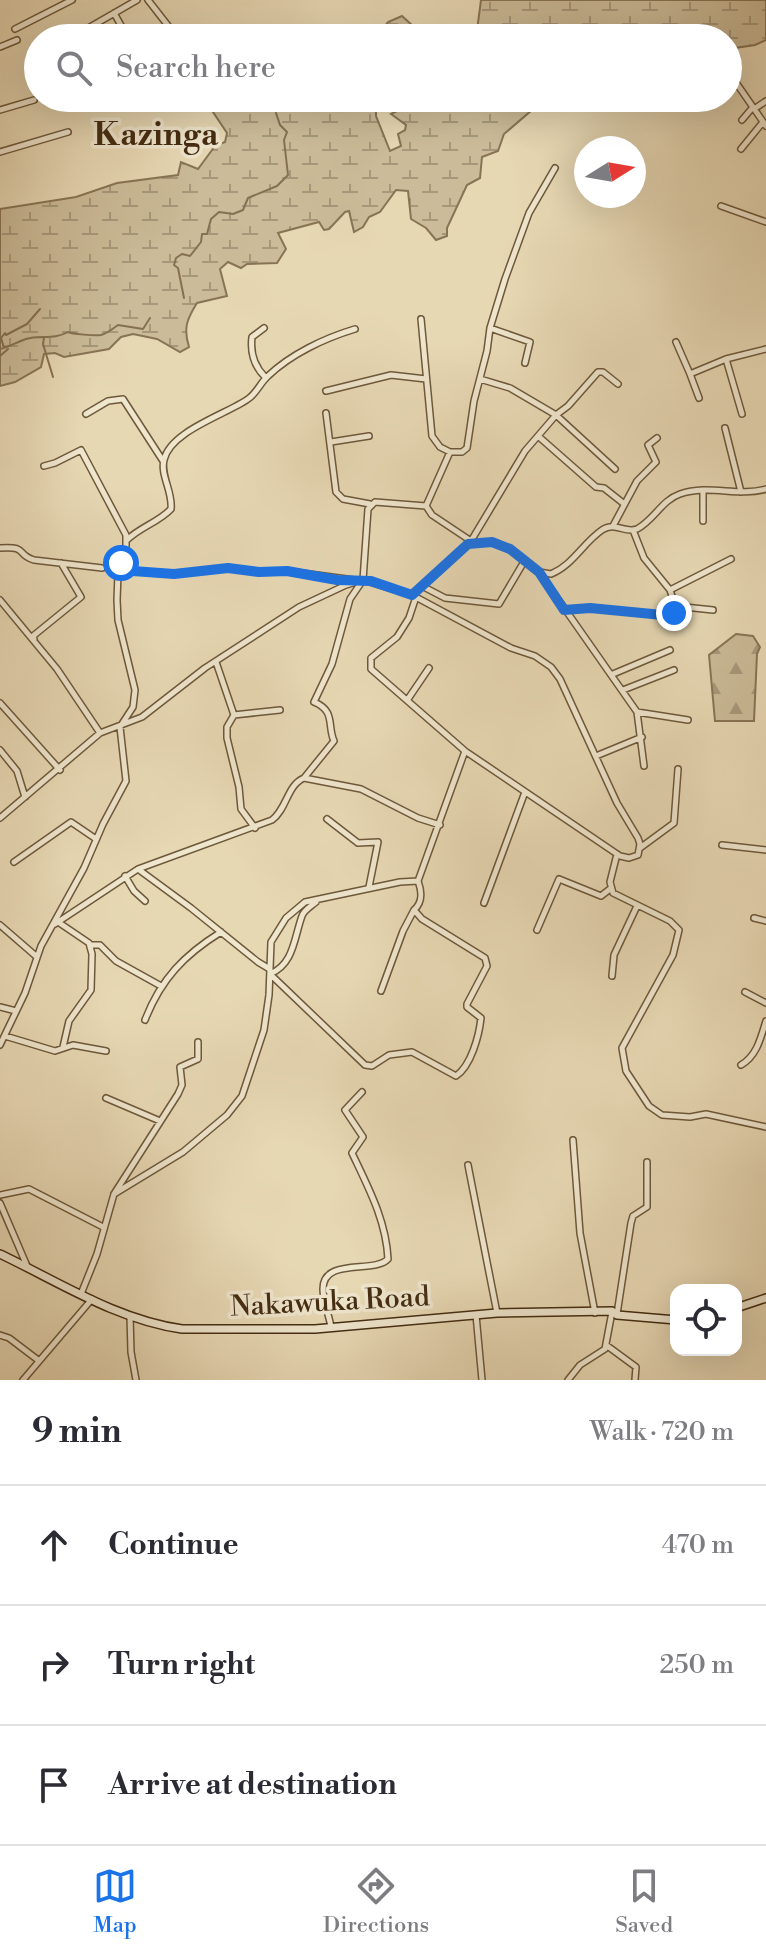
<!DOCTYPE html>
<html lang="en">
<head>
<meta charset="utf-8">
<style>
  body { margin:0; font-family:"Libre Bodoni",serif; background:#f7f7f7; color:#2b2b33 }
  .controls { position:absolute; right:24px; bottom:24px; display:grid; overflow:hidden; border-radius:16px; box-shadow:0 8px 32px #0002 }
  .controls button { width:72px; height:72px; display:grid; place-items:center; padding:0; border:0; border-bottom:2px solid #e1e1e2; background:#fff; color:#2b2b33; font:40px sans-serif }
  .compass { position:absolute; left:574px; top:136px; width:72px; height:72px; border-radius:50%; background:#fff; box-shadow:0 8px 32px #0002; rotate:79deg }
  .stop { position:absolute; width:24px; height:24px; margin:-18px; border:6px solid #1a73e8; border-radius:50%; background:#fff }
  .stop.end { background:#1a73e8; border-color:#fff; box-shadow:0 2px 8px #0008 }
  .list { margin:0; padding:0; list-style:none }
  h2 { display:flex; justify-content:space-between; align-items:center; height:104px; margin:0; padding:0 32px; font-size:34px }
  h2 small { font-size:26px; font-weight:400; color:#7c7c81 }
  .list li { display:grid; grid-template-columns:52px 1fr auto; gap:24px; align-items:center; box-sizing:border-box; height:120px; padding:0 32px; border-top:2px solid #e1e1e2 }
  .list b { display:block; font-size:30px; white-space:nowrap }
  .list em { font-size:26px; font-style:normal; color:#7c7c81 }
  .icon { flex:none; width:44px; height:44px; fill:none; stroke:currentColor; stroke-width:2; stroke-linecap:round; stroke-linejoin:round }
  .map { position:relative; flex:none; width:766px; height:1380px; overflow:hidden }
  .search { position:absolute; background:#fff; box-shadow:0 8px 32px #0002; left:24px; right:24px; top:24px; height:88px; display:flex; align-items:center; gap:20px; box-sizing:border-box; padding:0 28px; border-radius:44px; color:#7c7c81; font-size:30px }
  .sheet { height:464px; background:#fff }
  nav { display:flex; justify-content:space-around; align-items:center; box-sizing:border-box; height:112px; border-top:2px solid #e1e1e2; background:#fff; font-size:22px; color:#7c7c81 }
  nav a { display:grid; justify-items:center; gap:4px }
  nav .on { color:#1a73e8 }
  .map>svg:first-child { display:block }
  .forest { fill:url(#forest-firs); stroke:#887455; stroke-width:2 }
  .wetland { fill:url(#wetland-marsh); stroke:#887455; stroke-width:2 }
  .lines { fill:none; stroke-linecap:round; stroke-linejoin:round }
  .stream { stroke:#857152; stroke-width:2 }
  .street-casing { stroke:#6e583a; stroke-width:8 }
  .secondary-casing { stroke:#452d12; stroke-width:10 }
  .street { stroke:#efe6ce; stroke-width:5 }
  .secondary { stroke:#efe6ce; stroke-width:7 }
  .route { stroke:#1a73e8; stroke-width:10 }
  .labels { text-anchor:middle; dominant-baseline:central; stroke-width:7; stroke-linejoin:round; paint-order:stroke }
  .street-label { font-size:28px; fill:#452d12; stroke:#efe6ce }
  .quarter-label { font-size:32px; font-weight:bold; fill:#452d12; stroke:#efe6ce }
</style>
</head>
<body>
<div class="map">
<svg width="766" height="1380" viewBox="0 0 766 1380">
  <defs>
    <pattern id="forest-firs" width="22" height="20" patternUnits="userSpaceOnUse" patternTransform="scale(2)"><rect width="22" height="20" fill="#cbbb98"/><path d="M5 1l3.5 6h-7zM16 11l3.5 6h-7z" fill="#a7987b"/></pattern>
    <pattern id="wetland-marsh" width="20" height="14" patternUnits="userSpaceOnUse" patternTransform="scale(2)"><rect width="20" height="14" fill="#cbbb98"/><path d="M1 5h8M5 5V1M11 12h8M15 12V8" fill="none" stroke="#a7987b"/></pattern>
  </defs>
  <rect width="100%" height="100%" fill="#e7d8b4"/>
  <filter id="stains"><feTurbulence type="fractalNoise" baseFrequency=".0025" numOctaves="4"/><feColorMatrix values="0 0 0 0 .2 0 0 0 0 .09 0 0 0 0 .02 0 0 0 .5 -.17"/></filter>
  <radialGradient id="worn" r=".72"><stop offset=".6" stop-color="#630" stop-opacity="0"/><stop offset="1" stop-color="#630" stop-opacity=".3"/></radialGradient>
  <path class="forest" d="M736 634 753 636 760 647 757 654 754 721H715L709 655Z"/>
  <path class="wetland" d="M481 0H766V40L755 45 728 49V38H476Z
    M402 16 425 37 426 38H382L380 32 388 22Z
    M212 98H376V116L390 151 401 146 398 134 405 130 406 125 391 114 401 109 395 98H546L504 134 498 151 482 157 480 178 467 185 447 228V236L436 240 426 228 411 219 408 191 396 190 380 212 369 217 363 227 354 232 349 211 345 212 329 229 324 230 319 222 278 233 286 249 277 263 247 264 241 268 228 262 220 269 227 296 197 303C187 319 183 328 189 347L180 352 157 339 133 334 121 337 109 349 64 357 55 353 44 354 41 367 15 382 0 386V209L76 197 117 183 178 175 181 162 198 169 215 146 225 142 227 133 209 106Z"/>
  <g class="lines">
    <path class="stream" d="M184 298 178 268 174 265 176 258 182 254 190 256 201 242 202 234H207L211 219 219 212 233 214 243 210 248 198 277 186 288 175 284 140 287 132 280 125 276 113
      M44 338 43 344 53 377
      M4 348 1 338 5 333 6 335 27 324 40 309
      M0 349C9 347 17 342 26 339 40 335 54 340 68 332 72 334 95 336 101 335 106 334 114 328 118 325L143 329 150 318
      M0 356 8 349"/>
    <defs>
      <path id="street" d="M148 0 173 32
        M114 13 128 38
        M15 29 72 0
        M71 38 137 0
        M0 47 17 40
        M728 71 766 126
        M93 98 97 106
        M129 98 131 102
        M162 98 164 101
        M754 109 766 101
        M0 110 34 100
        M742 120 753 107
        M741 149 763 122
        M0 152 68 132
        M721 206 766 222
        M421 319 432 436 440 447 450 452 426 506 432 515 471 541
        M264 328 252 337C250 353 254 366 265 377
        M490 328 530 342 525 363
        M676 342 690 374
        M726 359 742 414
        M480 379 510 388 556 415 568 406 598 372H603L618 384
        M326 391 391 375 426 379
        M699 398 690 374 726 359 766 349
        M326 413 336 492 343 499 370 504
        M86 414 108 401 123 399 163 461
        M725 428 741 492
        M538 436 596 487 604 488 623 503
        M331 442 369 436
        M449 452H462L467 448 474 401 487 351 490 328 505 279 529 213 555 168
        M703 521V490
        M613 526 637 481 656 462 648 445 657 438
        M127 540C140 527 159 522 171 509 173 492 160 475 164 460 170 431 227 414 248 399 257 393 260 383 268 376 291 354 325 338 355 329
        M471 541 525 451 556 415 615 469
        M0 548C29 546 15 554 34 560L102 568
        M119 570 174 574 228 568 259 572 287 571 354 580
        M539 572 637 712 644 766
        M422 586 445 598 499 604 525 560
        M670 590 731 559
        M412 595 468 544 492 542 510 549 539 572 551 574C573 565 583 543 602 530 615 521 625 534 637 529 654 520 662 500 680 494 709 484 738 497 766 489
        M0 600 57 669 100 733
        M675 606 713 610
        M565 610 590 608 673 616 677 612 670 590 644 558 633 530
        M34 639 33 636 81 597 61 563
        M216 662 234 715 227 727V738L239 787 241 809 255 828
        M613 674 670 650
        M623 690 674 670
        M408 699 429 668
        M0 703 60 770
        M637 712 688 720
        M234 715 280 710
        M0 750 17 771 25 797
        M596 756 642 737
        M304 778 334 741C327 726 336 711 314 702L332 664 350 599 363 580 368 509 375 502 426 506
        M0 818 100 733 142 717 205 668 299 607 346 585 363 580 412 595 511 648 535 656 551 667 560 679 617 803 638 838 640 844 638 855 629 858 620 856 465 751 371 669V658L397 637 409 618 416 597
        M327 819 358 843 378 842 369 887
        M722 845 766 850
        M640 848 674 823 678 769
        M617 854 610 882 613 893 670 921 679 930 673 955 622 1048 626 1071 649 1106 662 1115 690 1117 706 1114 766 1127
        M14 862 71 822 96 839
        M138 869 272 820C287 809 287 785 304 778L361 789 418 818 440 825
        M125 876 134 891 145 901
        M316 902C310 907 304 910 302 916 294 938 294 964 270 974L365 1065 372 1066 389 1055 412 1052 456 1076C471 1066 479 1036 481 1018L467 1007V1004L487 966 485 958 422 919 414 910C423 902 422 892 418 881
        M484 903 525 792
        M754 918 766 921
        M58 922 89 943 92 954 91 990 69 1021 63 1047
        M55 924 138 869 191 908 258 962 268 968 270 966
        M0 925 37 957
        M537 930 559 879 601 896 610 889
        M91 945H100L116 961 161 986
        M612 976 614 955 637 906
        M381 991 403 931 414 910
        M745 992 766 1003
        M0 1007 16 1011
        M145 1020C161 979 184 955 221 932
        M5 1036 55 1051 73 1045 106 1051
        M0 1045 25 993 41 946 84 868 103 824 126 781 120 727 133 707 135 690 118 620 117 600 118 574 126 549V535L81 450 55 463 44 466
        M741 1065C757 1056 761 1037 766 1021
        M106 1098 160 1121
        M573 1140 580 1233 595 1313
        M468 1165 497 1313
        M114 1194 183 1152 227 1115 242 1096 264 1030 269 995 271 942 286 918 305 902 400 882 418 881 465 751
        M0 1195 29 1189 103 1227
        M0 1203 27 1266
        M81 1294 97 1254 114 1194 178 1094 182 1085 180 1067 198 1059V1042
        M617 1314 631 1223 633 1216 647 1207V1162
        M476 1315 482 1380
        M130 1316 131 1352 136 1380
        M331 1327C329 1315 323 1301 323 1289 323 1257 374 1274 388 1259 386 1220 368 1187 352 1153L363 1137 345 1110 362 1092
        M0 1335 9 1338 38 1360
        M606 1345 636 1367 635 1380
        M23 1380 92 1299
        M568 1380 580 1365 605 1349 612 1312"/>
      <path id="secondary" d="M0 1254C59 1282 117 1320 182 1329H315L497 1313 612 1311 617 1315 676 1320
        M736 1308 766 1298"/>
    </defs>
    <use href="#street" class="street-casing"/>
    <use href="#secondary" class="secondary-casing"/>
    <use href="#street" class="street"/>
    <use href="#secondary" class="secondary"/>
  </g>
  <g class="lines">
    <path class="route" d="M121 563 119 570 174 574 228 568 259 572 287 571 337 580 371 581 412 595 468 544 492 542 510 549 539 572 564 610 590 608 673 616 674 613"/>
  </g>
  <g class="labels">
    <g class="street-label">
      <text transform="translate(330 1302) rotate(-3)">Nakawuka Road</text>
    </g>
    <g class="quarter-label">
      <text x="156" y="135">Kazinga</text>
    </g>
  </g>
  <rect width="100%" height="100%" filter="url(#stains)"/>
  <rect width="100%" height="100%" fill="url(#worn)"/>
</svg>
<div class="controls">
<button><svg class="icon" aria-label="locate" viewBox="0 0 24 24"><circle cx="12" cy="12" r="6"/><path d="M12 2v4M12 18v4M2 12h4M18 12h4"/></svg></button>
</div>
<svg class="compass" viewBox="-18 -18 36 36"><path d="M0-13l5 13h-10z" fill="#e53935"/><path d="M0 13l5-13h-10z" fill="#7c7c81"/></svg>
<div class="stop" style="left:121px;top:563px"></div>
<div class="stop end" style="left:674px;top:613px"></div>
<div class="search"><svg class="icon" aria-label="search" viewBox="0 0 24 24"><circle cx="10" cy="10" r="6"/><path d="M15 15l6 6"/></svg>Search here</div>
</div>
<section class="sheet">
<h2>9 min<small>Walk · 720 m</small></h2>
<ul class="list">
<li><svg class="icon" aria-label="ahead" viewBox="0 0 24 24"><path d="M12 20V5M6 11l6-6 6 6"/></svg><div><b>Continue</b></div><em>470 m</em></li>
<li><svg class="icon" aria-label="right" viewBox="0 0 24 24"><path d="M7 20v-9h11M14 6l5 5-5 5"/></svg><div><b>Turn right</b></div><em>250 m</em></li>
<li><svg class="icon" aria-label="arrive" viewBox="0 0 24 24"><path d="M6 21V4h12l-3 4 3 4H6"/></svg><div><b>Arrive at destination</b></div></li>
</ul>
</section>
<nav>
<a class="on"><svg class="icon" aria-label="map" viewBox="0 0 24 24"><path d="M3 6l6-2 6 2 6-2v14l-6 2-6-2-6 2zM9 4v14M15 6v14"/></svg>Map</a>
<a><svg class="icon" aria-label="directions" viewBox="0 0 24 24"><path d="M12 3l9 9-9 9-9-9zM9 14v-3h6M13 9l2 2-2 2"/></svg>Directions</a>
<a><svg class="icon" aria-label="saved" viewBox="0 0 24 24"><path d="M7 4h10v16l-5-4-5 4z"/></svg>Saved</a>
</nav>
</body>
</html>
